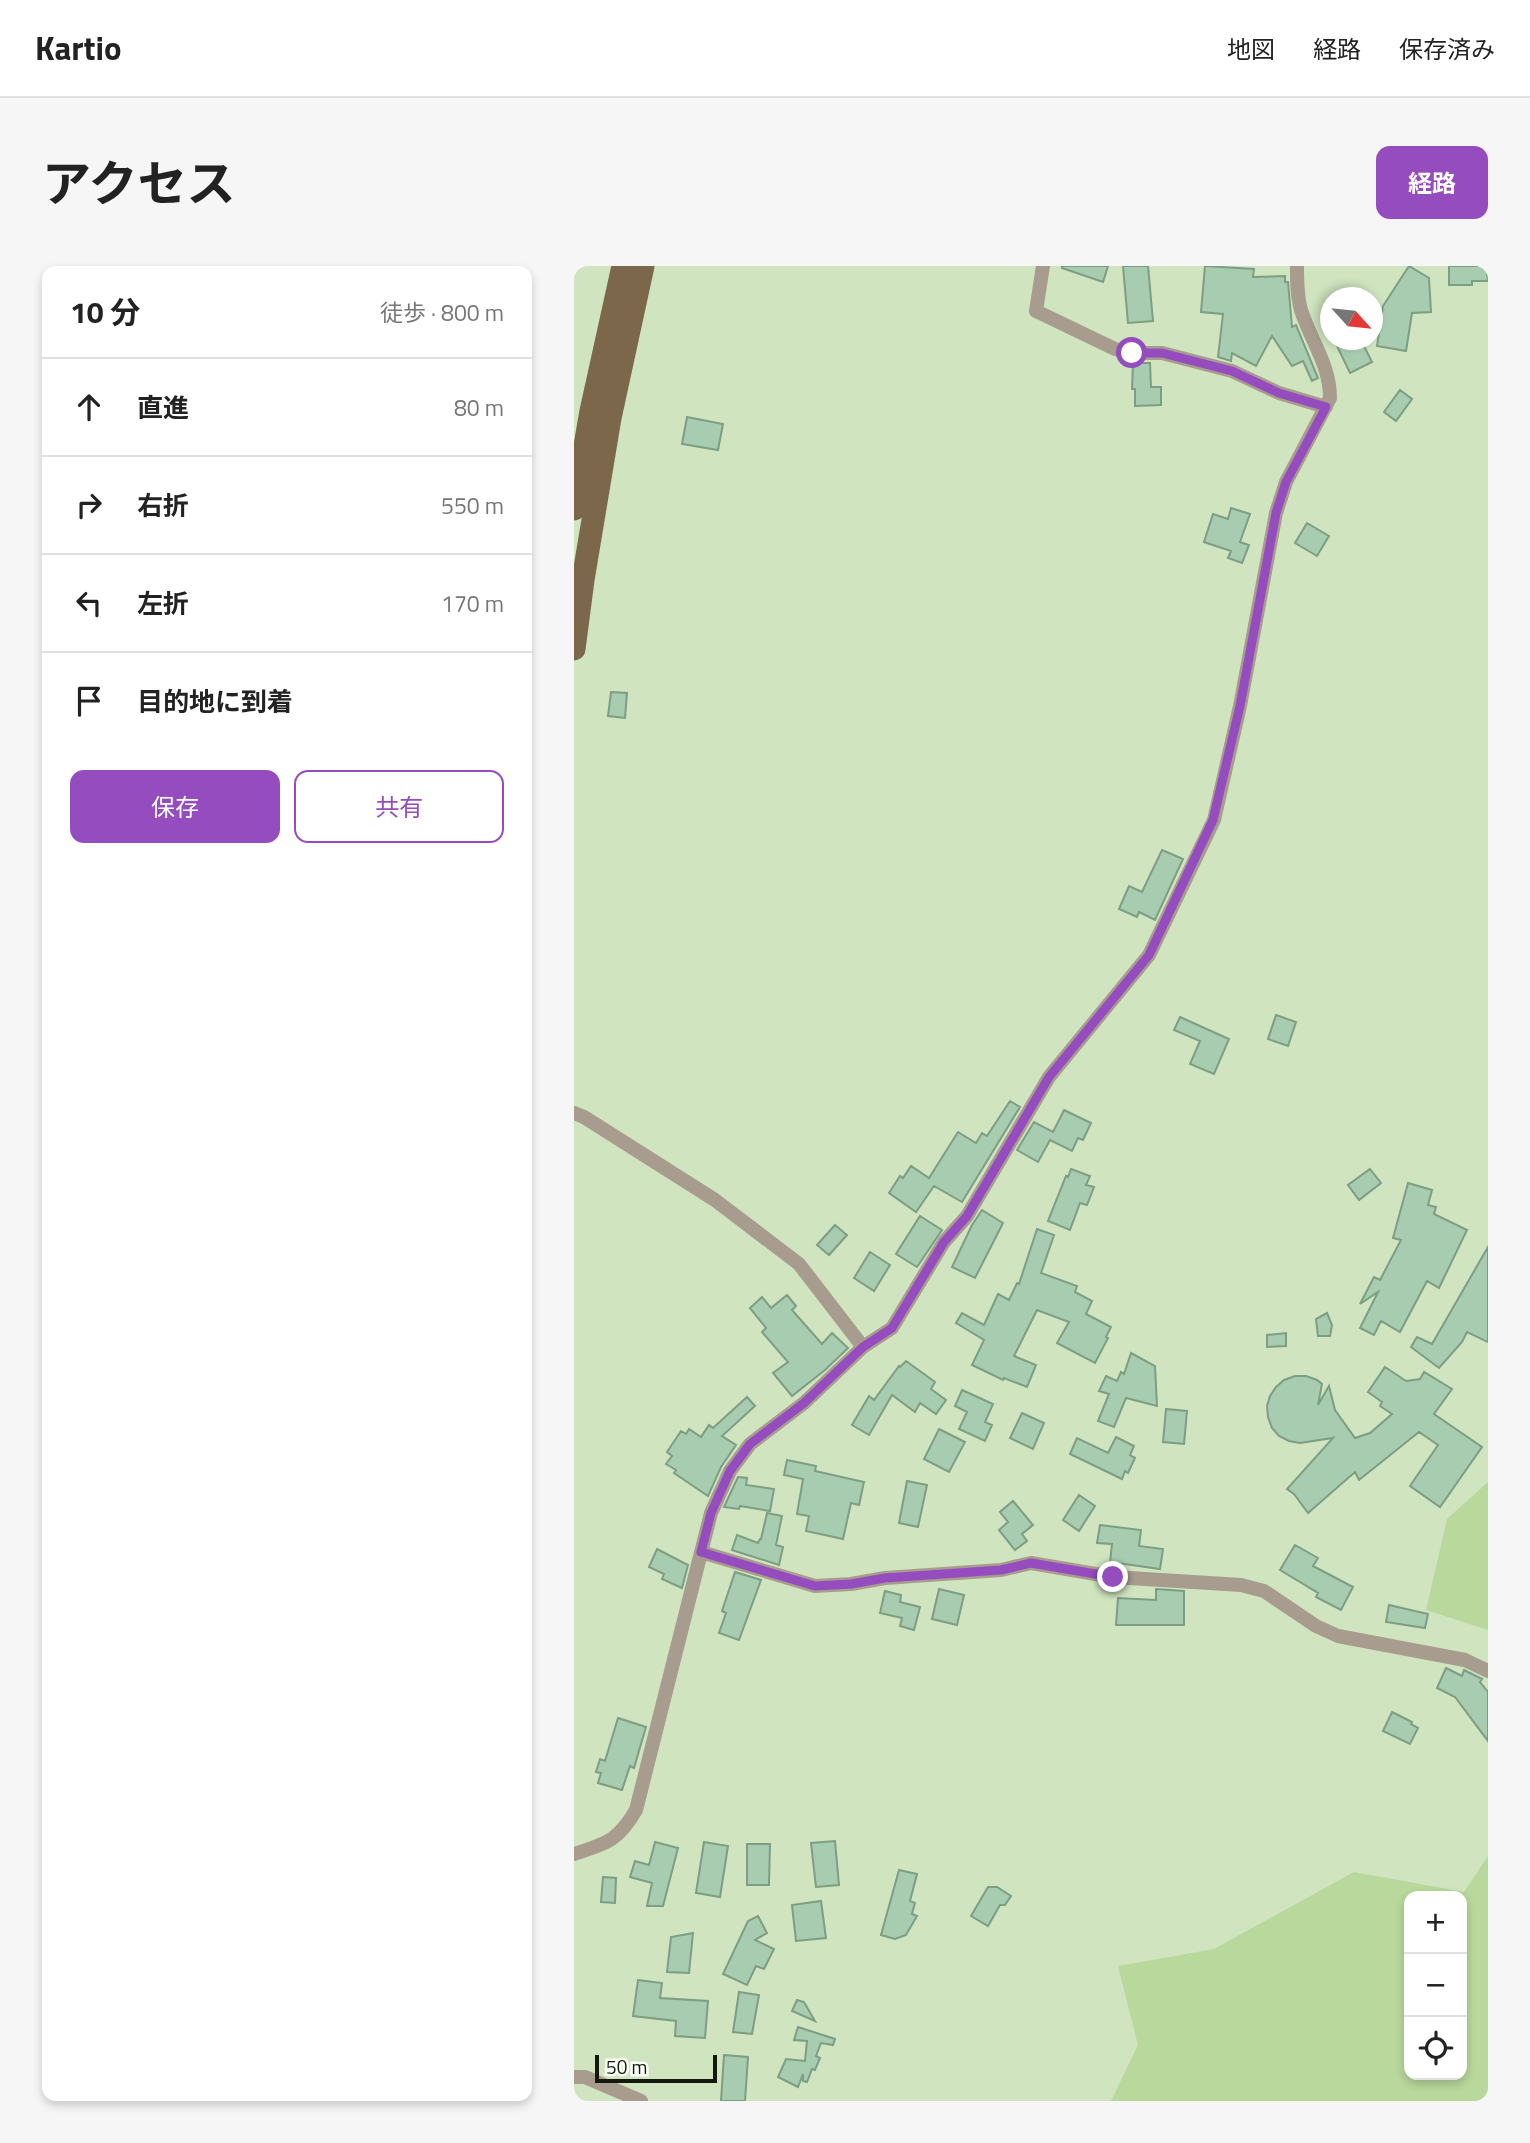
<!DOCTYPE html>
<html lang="ja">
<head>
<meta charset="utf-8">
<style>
  body { margin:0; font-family:"Titillium Web","Noto Sans JP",sans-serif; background:#f6f6f6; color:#222 }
  .controls { position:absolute; right:21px; bottom:21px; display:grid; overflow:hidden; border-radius:14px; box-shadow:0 4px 10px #0003 }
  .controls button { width:63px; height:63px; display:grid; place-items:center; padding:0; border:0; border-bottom:2px solid #e0e0e0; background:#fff; color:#222; font:35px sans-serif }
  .compass { position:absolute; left:746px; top:21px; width:63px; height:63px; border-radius:50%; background:#fff; box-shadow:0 4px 10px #0003; rotate:117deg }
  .scale { position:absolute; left:21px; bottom:18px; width:122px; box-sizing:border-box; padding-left:7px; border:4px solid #131a0d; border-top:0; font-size:19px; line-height:24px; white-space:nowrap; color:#131a0d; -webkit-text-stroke:5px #fafef7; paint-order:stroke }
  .stop { position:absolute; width:21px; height:21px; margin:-16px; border:5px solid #954cbf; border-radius:50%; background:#fff }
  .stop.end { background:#954cbf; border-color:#fff; box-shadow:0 2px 7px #0008 }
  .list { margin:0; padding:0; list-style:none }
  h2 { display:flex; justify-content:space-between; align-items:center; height:91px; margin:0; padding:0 28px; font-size:30px }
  h2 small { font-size:23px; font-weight:400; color:#767676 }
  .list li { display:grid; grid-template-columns:46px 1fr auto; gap:21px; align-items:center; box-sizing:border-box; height:98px; padding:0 28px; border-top:2px solid #e0e0e0 }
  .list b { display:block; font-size:26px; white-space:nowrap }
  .list em { font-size:23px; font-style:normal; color:#767676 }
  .actions { display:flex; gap:14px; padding:21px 28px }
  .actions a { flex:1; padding:16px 0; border:2px solid #954cbf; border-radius:14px; text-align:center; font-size:24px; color:#954cbf }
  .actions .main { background:#954cbf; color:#fff }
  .icon { flex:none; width:38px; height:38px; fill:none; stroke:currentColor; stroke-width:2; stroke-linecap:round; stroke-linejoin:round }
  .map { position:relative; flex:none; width:914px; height:1835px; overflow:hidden; border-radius:14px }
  header { display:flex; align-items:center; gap:42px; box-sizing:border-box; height:98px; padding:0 35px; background:#fff; border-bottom:2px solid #e0e0e0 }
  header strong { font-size:33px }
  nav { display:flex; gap:38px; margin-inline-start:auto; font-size:24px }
  .intro { display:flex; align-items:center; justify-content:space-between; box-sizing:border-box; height:168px; padding:0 42px }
  h1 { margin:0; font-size:49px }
  .button { padding:18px 32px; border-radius:14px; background:#954cbf; color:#fff; font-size:24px; font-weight:700 }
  main { display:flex; gap:42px; padding:0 42px }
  aside { flex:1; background:#fff; border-radius:14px; box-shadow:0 4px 10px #0003 }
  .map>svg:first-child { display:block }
  .green { fill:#b8d89c; fill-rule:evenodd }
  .building { fill:#a8ccb0; stroke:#7c9e83; stroke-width:2 }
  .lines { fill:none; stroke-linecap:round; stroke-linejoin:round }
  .minor { stroke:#a89c8e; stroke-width:14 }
  .primary { stroke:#7c674d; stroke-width:23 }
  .route { stroke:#954cbf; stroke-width:9 }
</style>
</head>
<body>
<header>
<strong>Kartio</strong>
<nav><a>地図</a><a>経路</a><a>保存済み</a></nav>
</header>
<div class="intro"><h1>アクセス</h1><a class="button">経路</a></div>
<main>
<aside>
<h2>10 分<small>徒歩 · 800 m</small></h2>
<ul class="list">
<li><svg class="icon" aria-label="ahead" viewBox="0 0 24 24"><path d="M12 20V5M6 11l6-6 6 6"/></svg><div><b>直進</b></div><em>80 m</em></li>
<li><svg class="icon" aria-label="right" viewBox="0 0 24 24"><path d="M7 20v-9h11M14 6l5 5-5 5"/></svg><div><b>右折</b></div><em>550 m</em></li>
<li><svg class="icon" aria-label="left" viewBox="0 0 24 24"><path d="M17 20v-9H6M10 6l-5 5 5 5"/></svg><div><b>左折</b></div><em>170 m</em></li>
<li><svg class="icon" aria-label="arrive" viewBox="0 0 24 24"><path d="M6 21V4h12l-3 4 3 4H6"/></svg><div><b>目的地に到着</b></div></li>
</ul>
<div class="actions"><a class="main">保存</a><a>共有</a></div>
</aside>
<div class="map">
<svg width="914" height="1835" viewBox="0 0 914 1835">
  <rect width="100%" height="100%" fill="#cfe4bf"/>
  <path class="green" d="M914 1216V1364L852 1344 873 1253Z
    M914 1590V1835H537L564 1779 544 1700 640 1683 780 1606 890 1626ZM835 1630H888V1809H835Z"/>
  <path class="building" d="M488 0H534L529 16 488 2Z
    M549 0H574L579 55 554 57Z
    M631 0 680 3 679 11 711 10V16H714L718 61 722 59 744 112 738 115 729 95 718 100 698 70 682 100 658 87 657 95 644 91 649 48 627 46Z
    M835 0 855 12 857 46 838 47 832 85 803 80 809 40Z
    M875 0H912L914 15H898V19H875Z
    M771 74H787L798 96 776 107 762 78Z
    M559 97H576L577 121H587V139L561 140V123H558Z
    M826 124 838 133 822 155 810 146Z
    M113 151 149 158 144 184 108 178Z
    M657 242 676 248 666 276 675 279 668 297 654 292 657 285 630 276 639 248 654 253Z
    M733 257 755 270 743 290 721 277Z
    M37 426 53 427 51 452 34 450Z
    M588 584 609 593 581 654 565 646 563 651 545 643 555 620 568 626Z
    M702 749 722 756 714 780 694 773Z
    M606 751 655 773 640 808 616 798 626 775 600 764Z
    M436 835 446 841 388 936 360 920 342 946 315 927 326 910 329 912 337 900 355 912 384 866 402 877 408 867 413 870Z
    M490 844 517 857 509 874 504 872 498 885 476 874 464 896 443 884 460 856 479 866Z
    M497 903 516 910 512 919 520 921 513 939 506 937 496 964 474 955 492 910 494 911Z
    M796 903 807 917 785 934 774 919Z
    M834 917 858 924 854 939 862 941 860 948 893 964 865 1022 853 1015 826 1066 807 1055 800 1069 786 1062 804 1026 786 1038 800 1011 806 1014 827 974 819 972Z
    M408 944 429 957 401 1012 378 1001 398 959Z
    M346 950 368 964 343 1001 322 988Z
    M261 959 273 969 255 989 243 979Z
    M463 963 480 969 467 1007 503 1020 501 1026 518 1035 512 1048 537 1061 532 1071 534 1072 521 1097 483 1077 495 1056 463 1044 440 1090 462 1099 453 1121 430 1112 429 1114 398 1099 410 1074 382 1057 388 1047 410 1059 424 1028 435 1034 443 1017 445 1018Z
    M914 981V1076L893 1066 888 1076 865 1102 837 1081 843 1071 858 1078Z
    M296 986 316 999 300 1025 280 1012Z
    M213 1029 222 1040 218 1044 248 1078 258 1067 274 1082 251 1104 218 1130 199 1107 214 1096 188 1066 192 1062 176 1042 188 1031 197 1042Z
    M753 1047 758 1059 756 1070H744L742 1053Z
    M712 1067V1080L693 1081V1069Z
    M557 1087 581 1100 583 1140 552 1132 540 1161 524 1155 535 1128 525 1125 532 1110 543 1115 547 1106 550 1108Z
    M332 1095 361 1116 357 1123 372 1134 362 1148 346 1137 341 1146 318 1129 295 1169 278 1159 295 1130 300 1134 325 1100 326 1101Z
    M811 1101 832 1115 846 1113 850 1106 878 1123 860 1148 908 1181 866 1241 836 1220 864 1179 845 1166 785 1214 781 1206 734 1247 720 1228 713 1223 759 1172 726 1177 715 1175 705 1170 698 1162 694 1151 693 1140 696 1130 702 1121 710 1114 721 1110H732L743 1114 748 1118 744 1139 755 1120 761 1144 781 1172 796 1167 818 1148 806 1140 808 1136 794 1126Z
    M388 1124 419 1138 411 1156 418 1159 411 1175 385 1163 393 1146 381 1140Z
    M173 1131 181 1140 148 1170 162 1179 147 1201 134 1230 100 1207 102 1204 92 1198 98 1190 93 1186 107 1165 112 1168 115 1163 127 1171 135 1159 139 1162Z
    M592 1143 613 1145 610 1178 589 1176Z
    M448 1147 470 1157 459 1183 436 1172Z
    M365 1163 391 1176 375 1206 350 1193Z
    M542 1171 560 1180 556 1189 561 1192 554 1207 551 1205 548 1213 496 1188 503 1172 534 1187Z
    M213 1194 242 1200 241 1205 290 1216 285 1239 277 1237 269 1273 232 1265 235 1250 223 1248 229 1213 210 1209Z
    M164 1211 173 1212 172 1219 200 1223 196 1245 166 1240 165 1243 150 1241Z
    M333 1215 353 1219 344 1261 325 1257Z
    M505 1229 521 1240 505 1265 489 1254Z
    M439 1235 459 1259 448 1268 453 1275 441 1284 425 1264 434 1256 426 1246Z
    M193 1247 208 1250 202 1279 209 1281 205 1299 158 1284 163 1269 184 1277 186 1273H187Z
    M526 1259 567 1264 565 1280 589 1283 586 1303 536 1296 538 1278 523 1277Z
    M721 1279 744 1292 739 1300 779 1321 767 1344 742 1331 744 1327 706 1304Z
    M83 1283 114 1299 108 1322 88 1313 90 1308 75 1301Z
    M161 1306 187 1314 165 1374 145 1367 152 1347 148 1345Z
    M365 1323 390 1329 383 1359 358 1353Z
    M582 1323 610 1325V1359H542L544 1332 582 1334Z
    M311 1325 327 1329 326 1336 346 1341 340 1364 326 1360 328 1352 306 1347Z
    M815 1339 854 1348 851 1362 812 1356Z
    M872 1402 888 1410 890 1404 908 1413 906 1416 914 1426V1475L881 1431 863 1422Z
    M818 1446 838 1456 837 1458 844 1462 836 1478 809 1465Z
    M44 1452 72 1461 60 1502 56 1500 48 1524 24 1517 27 1507 22 1506 26 1493 31 1495Z
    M261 1575 265 1619 242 1621 237 1577Z
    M81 1576 104 1582 89 1640H73L78 1617 56 1611 61 1595 75 1599Z
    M130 1576 154 1580 146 1631 122 1627Z
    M173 1578H196L195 1619H173Z
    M325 1604 343 1608 336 1635 341 1637 338 1648 343 1650 332 1669 321 1673 307 1669Z
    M29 1611 42 1612 41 1637 27 1636Z
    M414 1621H423L437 1630 431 1639H426L414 1660 397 1650Z
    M247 1635 252 1672 222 1675 218 1639Z
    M184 1650 193 1667 181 1674 200 1683 190 1703 182 1700 173 1719 149 1708 174 1655Z
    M119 1667 115 1707 93 1706 97 1671Z
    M64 1714 88 1717 86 1732 134 1735 131 1772 101 1770 102 1755 59 1750Z
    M165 1726 185 1729 178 1768 159 1766Z
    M223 1734 230 1736 241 1755 218 1745Z
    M224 1761 261 1773 259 1779 247 1777 242 1790 246 1792 241 1804 238 1803 233 1816 229 1815V1808L224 1821 204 1811 212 1793 231 1795 233 1775 220 1774Z
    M150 1789 174 1791 171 1835H147Z"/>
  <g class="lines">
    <path class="minor" d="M469 0 462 45 541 83 558 87H588L658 105 705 127 752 141
      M0 847 10 851 141 934 225 998 289 1081
      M127 1286 241 1320 277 1318 311 1312 427 1304 457 1297 539 1311 667 1319 690 1325 742 1360 764 1370 891 1394 914 1405
      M0 1588C33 1577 44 1575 62 1544L137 1247 156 1205 176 1178 230 1137 289 1081 318 1062 370 976 393 950 475 811 575 689 640 554 666 440 702 247 712 216 756 132C756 99 737 75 727 44 723 30 723 15 723 0
      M0 1811H11L67 1835"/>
    <path class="primary" d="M0 243 17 145 49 0
      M0 383 9 314 36 152 69 0"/>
  </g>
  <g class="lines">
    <path class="route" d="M539 1311 457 1297 427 1304 311 1312 277 1318 241 1320 127 1286 137 1247 156 1205 176 1178 230 1137 289 1081 318 1062 370 976 393 950 475 811 575 689 639 554 666 440 702 247 712 216 752 141 705 127 658 105 588 87H558"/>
  </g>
</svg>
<div class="controls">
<button>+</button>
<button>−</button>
<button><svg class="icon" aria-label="locate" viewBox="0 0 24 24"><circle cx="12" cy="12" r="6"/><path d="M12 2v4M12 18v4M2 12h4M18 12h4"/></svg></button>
</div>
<svg class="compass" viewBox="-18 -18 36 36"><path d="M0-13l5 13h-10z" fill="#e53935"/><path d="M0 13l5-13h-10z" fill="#767676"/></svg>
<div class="scale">50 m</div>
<div class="stop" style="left:558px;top:87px"></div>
<div class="stop end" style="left:539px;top:1311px"></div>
</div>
</main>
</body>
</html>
